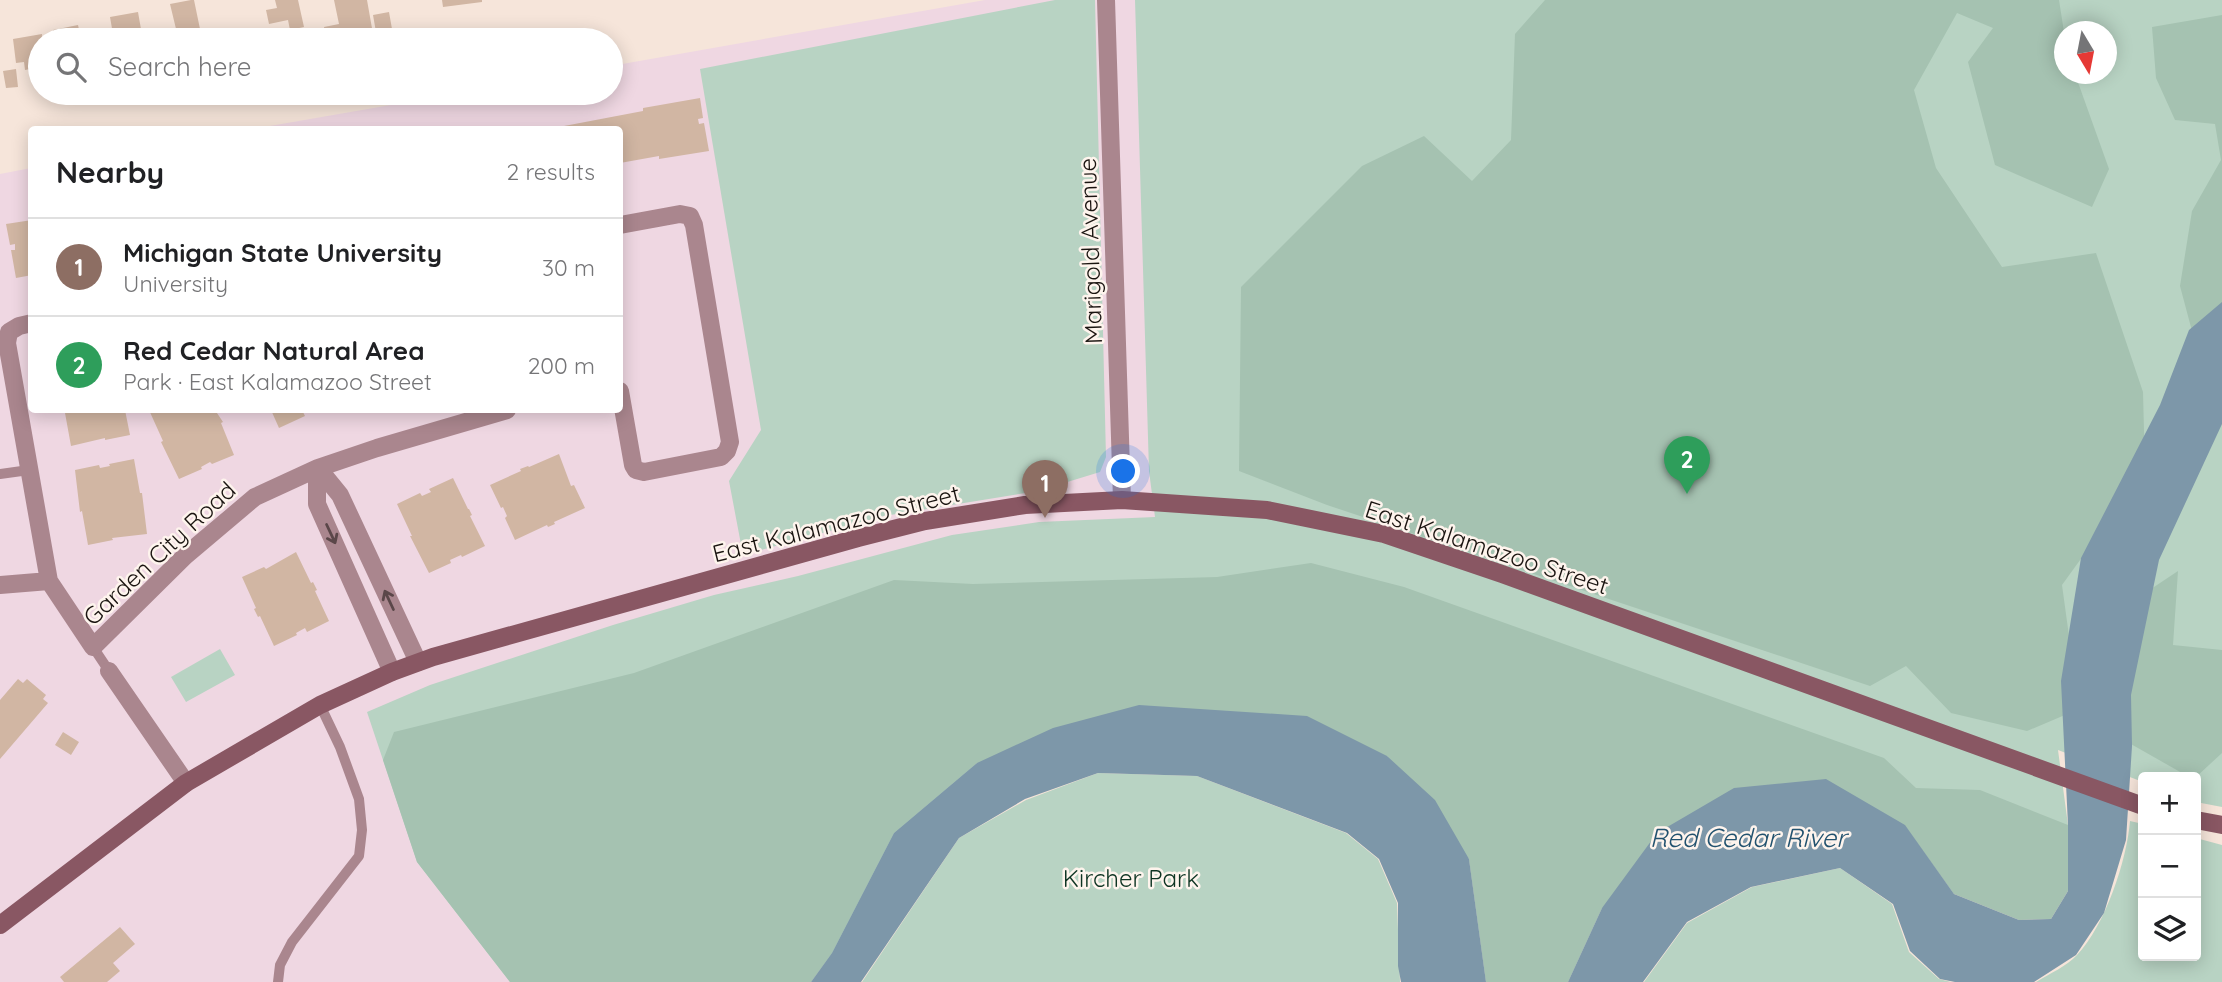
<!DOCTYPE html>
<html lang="en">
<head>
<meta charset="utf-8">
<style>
  body { margin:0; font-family:Quicksand,sans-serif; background:#f6f6f6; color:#202124 }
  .controls { position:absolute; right:21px; bottom:21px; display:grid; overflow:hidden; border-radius:7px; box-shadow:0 4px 18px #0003 }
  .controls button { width:63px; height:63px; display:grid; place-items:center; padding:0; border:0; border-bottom:2px solid #e0e0e0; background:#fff; color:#202124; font:35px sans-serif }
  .compass { position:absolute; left:2054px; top:21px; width:63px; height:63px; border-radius:50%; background:#fff; box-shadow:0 4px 18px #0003; rotate:170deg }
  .you { position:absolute; left:1124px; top:472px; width:24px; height:24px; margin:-18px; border:5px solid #fff; border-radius:50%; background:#1a73e8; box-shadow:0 0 0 10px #1a73e833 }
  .badge { display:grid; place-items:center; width:46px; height:46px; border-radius:50%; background:#ea580c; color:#fff; font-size:23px; font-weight:700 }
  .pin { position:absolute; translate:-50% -58px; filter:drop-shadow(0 2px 4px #0008) }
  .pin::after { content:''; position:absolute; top:37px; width:24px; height:21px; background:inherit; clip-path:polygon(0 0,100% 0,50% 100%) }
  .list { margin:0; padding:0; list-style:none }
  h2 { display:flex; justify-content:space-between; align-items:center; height:91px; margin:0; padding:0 28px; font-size:30px }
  h2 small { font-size:23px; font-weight:400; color:#757577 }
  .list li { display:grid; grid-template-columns:46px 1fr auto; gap:21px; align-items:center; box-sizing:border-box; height:98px; padding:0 28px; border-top:2px solid #e0e0e0 }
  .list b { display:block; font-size:26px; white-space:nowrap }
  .list p { margin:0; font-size:23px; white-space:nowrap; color:#757577 }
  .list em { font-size:23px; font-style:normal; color:#757577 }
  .icon { flex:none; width:38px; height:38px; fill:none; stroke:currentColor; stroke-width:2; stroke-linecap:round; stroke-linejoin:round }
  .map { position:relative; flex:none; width:2222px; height:982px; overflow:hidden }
  .search { position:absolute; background:#fff; box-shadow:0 4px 18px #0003; left:28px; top:28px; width:595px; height:77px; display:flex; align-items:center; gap:18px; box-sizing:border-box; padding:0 24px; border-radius:38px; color:#757577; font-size:26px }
  .panel { position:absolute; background:#fff; box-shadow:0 4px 18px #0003; left:28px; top:126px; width:595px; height:287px; border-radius:7px }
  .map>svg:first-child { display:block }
  .education { fill:#efd7e2; fill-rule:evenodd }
  .green { fill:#b8d3c3; fill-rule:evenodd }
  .forest { fill:#a5c2b1 }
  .water { fill:#7d97a9 }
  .building { fill:#d1b6a3 }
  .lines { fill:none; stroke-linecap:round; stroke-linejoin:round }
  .lane { stroke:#aa868e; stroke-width:10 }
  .street { stroke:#aa868e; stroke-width:18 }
  .secondary { stroke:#895763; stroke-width:18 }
  .oneway { stroke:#5b4749 }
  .labels { text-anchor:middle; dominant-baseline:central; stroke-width:5; stroke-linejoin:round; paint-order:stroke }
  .street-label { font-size:24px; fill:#1a1410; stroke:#fef4ed }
  .park-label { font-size:24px; fill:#0d3422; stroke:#fef4ed }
  .water-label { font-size:26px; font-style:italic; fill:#22526f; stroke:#fef4ed }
</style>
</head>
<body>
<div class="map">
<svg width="2222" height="982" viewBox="0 0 2222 982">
  <rect width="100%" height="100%" fill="#f6e5da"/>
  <path class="education" d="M985 0H2222L1911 817 1474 857 1052 724 804 982H0V174L31 168 32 410H620V130L252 129 460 93H611V66ZM2064 32H2106V74H2064Z"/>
  <path class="green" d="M1055 0H1095L1106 457 1100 472 1038 491 884 516 743 555 729 481 761 430 700 69Z
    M1135 0H2222V807L2196 802V777H2143V782L2058 750 2068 825V891L1954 894 1905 826 1602 908 1568 982H1486L1469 859 1387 756 977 763 811 982H510L417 862 367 712 430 685 613 625 714 595 798 576 952 535 1039 522 1155 517 1149 471ZM2064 32H2106V74H2064Z
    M220 649 235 675 186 702 171 677Z
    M1098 773 1197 776 1346 833 1378 859 1397 903 1400 982H862L959 838 1026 800Z
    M2130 821 2143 824V956H2196V838L2222 845V982H2036C2049 974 2067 966 2077 955 2105 926 2127 860 2130 821Z
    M1840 868 1892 904 1909 952 1939 979 1951 982H1644L1687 923 1752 887Z"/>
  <path class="forest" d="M1545 0H2059L2064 32V74H2075L2109 169 2092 207 1995 165 1968 62 1993 28 1957 13 1914 90 1936 168 2002 267 2096 253 2143 392 2145 470 2062 585 2079 709 2027 731 1951 713 1906 666 1870 686 1327 505 1239 471 1241 287 1362 166 1424 136 1472 181 1511 140 1515 34Z
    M2222 15V322L2196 346 2180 286 2192 211 2221 160 2215 124 2175 120 2156 78 2152 27Z
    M1311 563 1404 587 1884 758 1916 788 1980 790 2068 825V891L2051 919 2019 920 1954 894 1905 826 1602 908 1568 982H1486L1469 859 1387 756 977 763 894 833 832 953 811 982H510L417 862 383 760 394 732 634 673 894 580 973 584 1217 577Z
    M2178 571 2173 645 2222 650V753L2196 777H2189L2108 731 2136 599Z"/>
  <path class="water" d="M2222 302V424L2159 560 2131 695 2132 746 2126 840 2104 913 2076 955 2034 982H1955L1940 979 1910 951 1893 904 1840 868 1751 887 1687 922 1643 982H1568L1602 908 1657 833 1734 788 1826 779 1905 825 1954 894 2019 920 2051 919 2068 891V825L2061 681 2081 558 2160 405 2189 330Z
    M1139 705 1307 716 1387 756 1435 800 1469 859 1486 982H1401L1398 966V903L1379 859 1347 833 1197 776 1098 773 1025 799 959 838 861 982H811L832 953 894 833 977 763 1053 728Z"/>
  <path class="building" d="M191 0H194L200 29 177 33 170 4Z
    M275 0H298L304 27 290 30 288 20 269 24 266 10 277 8Z
    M334 0H367L373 34 349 40H326L324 27 339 24Z
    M442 0H482V2L443 7Z
    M138 12 142 35 114 40 110 17Z
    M389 12 392 29 376 32 373 15Z
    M78 25 80 34 103 30 105 40H55L53 30Z
    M42 34 40 67 25 70 24 62 16 63 13 39Z
    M16 69 18 87 6 88 3 71Z
    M700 98 703 118 698 119 699 124 704 123 709 151 659 159V156L620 163V130H543L643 111V108Z
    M32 220V275L16 278 11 250H15V244L10 245 6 224Z
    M63 410H125L130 435 105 440V438L71 446 65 413H63Z
    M149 410H215L223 422 221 423 234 455 212 464 210 462 201 467 202 469 179 479 161 442 163 441Z
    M271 410H302L305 416 279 428Z
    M559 454 571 486 574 485 585 508 554 522 555 524 548 527 547 525 515 540 505 518 507 516 503 507 501 508 490 485 521 471 520 469 528 466 529 467Z
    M134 459 140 493H142L147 534 112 538 113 540 88 545 82 511 80 512 75 470 99 465 100 468 110 466 109 464Z
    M453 478 468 509H469L472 515 470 516 485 546 462 557 461 555 450 560 451 563 429 573 410 536H412L397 504 420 493 422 496 431 492 429 489Z
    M296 552 311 583 313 582 317 590 315 591 329 621 307 632 305 628 296 633 297 635 274 646 260 616 258 617 254 609 256 608 242 577 264 567 266 569Z
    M18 679 23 683 27 679 46 695 43 699 48 703 0 759V700Z
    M63 732 79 742 71 755 55 745Z
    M120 927 135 944 113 963 120 971 107 982H64L60 977Z"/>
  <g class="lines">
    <path class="lane" d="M0 474 29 470
      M93 647 109 671
      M278 982 280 965 292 942 359 856 362 830 359 799 340 747 320 705"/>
    <path class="street" d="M1106 0 1122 500
      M620 225 680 214 690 216 694 225 730 442 727 451 721 457 644 472 636 470 633 465 620 391
      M32 323 19 326 9 332 7 343 49 581 93 647 185 556 255 497 318 468 377 448 507 410
      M318 468 340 495 418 662
      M317 469V504L392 672
      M0 585 49 581
      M109 671 186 783"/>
    <path class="secondary" d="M2196 820 2222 825
      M0 925 186 783 320 705 392 672 433 657 858 538 925 521 1025 505 1122 500 1267 510 1384 534 1502 574 2143 806"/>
  </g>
  <defs><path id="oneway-shaft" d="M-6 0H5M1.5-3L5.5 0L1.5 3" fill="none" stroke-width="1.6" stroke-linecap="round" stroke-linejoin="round" transform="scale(1.75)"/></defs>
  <g class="oneway">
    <use href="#oneway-shaft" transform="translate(331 534) rotate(65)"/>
    <use href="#oneway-shaft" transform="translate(389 600) rotate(-115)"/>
  </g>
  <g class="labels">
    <g class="street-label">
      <text transform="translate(1090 251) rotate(-92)">Marigold Avenue</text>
      <text transform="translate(836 523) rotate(-14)">East Kalamazoo Street</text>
      <text transform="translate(1487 547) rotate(18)">East Kalamazoo Street</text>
      <text transform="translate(159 553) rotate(-43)">Garden City Road</text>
    </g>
    <g class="park-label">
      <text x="1131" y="878">Kircher Park</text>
    </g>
    <g class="water-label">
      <text x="1748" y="837">Red Cedar River</text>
    </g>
  </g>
</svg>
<div class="controls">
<button>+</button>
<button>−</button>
<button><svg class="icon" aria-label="layers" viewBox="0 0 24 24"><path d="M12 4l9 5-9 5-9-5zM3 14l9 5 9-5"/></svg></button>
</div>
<svg class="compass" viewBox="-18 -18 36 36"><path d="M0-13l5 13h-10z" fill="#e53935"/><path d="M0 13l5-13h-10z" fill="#757577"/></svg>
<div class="you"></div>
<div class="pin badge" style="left:1045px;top:518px;background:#8d6e63">1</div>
<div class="pin badge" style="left:1687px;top:494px;background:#2e9e5b">2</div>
<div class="search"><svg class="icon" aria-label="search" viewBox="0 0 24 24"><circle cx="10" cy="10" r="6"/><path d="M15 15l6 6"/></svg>Search here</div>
<section class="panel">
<h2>Nearby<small>2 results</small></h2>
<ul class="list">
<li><span class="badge" style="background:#8d6e63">1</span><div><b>Michigan State University</b><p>University</p></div><em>30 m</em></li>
<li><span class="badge" style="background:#2e9e5b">2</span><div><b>Red Cedar Natural Area</b><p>Park · East Kalamazoo Street</p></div><em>200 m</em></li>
</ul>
</section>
</div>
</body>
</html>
